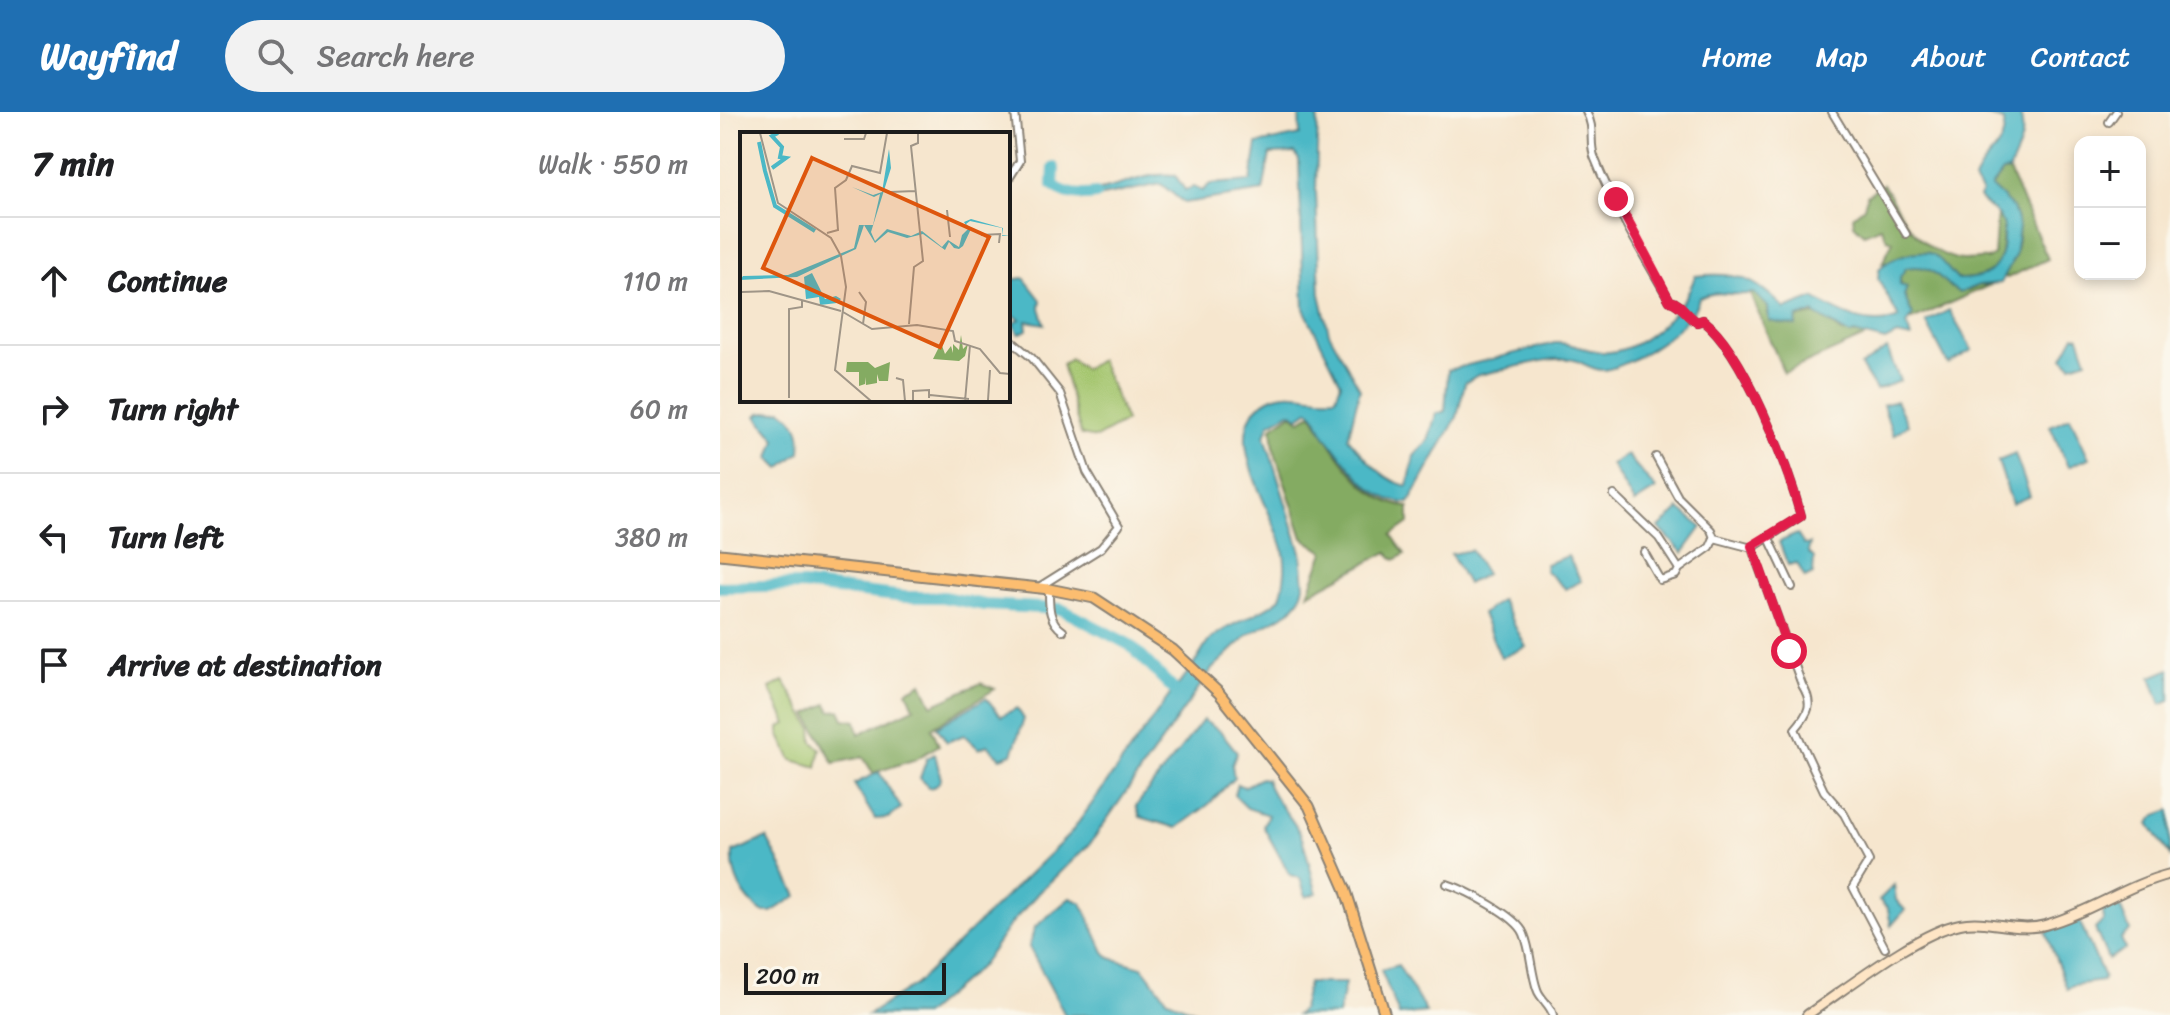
<!DOCTYPE html>
<html lang="en">
<head>
<meta charset="utf-8">
<style>
  body { margin:0; font-family:Sriracha,sans-serif; background:#f2f2f2; color:#202124 }
  .controls { position:absolute; right:24px; top:24px; display:grid; overflow:hidden; border-radius:16px; box-shadow:0 4px 12px #0003 }
  .controls button { width:72px; height:72px; display:grid; place-items:center; padding:0; border:0; border-bottom:2px solid #e0e0e0; background:#fff; color:#202124; font:40px sans-serif }
  .scale { position:absolute; left:24px; bottom:20px; width:202px; box-sizing:border-box; padding-left:8px; border:4px solid #1c1c1c; border-top:0; font-size:22px; line-height:28px; white-space:nowrap; color:#1c1c1c; -webkit-text-stroke:6px #fbf7ec; paint-order:stroke }
  .stop { position:absolute; width:24px; height:24px; margin:-18px; border:6px solid #e11d48; border-radius:50%; background:#fff }
  .stop.end { background:#e11d48; border-color:#fff; box-shadow:0 2px 8px #0008 }
  .list { margin:0; padding:0; list-style:none }
  h2 { display:flex; justify-content:space-between; align-items:center; height:104px; margin:0; padding:0 32px; font-size:34px }
  h2 small { font-size:26px; font-weight:400; color:#757577 }
  .list li { display:grid; grid-template-columns:52px 1fr auto; gap:24px; align-items:center; box-sizing:border-box; height:128px; padding:0 32px; border-top:2px solid #e0e0e0 }
  .list b { display:block; font-size:30px; white-space:nowrap }
  .list em { font-size:26px; font-style:normal; color:#757577 }
  .icon { flex:none; width:44px; height:44px; fill:none; stroke:currentColor; stroke-width:2; stroke-linecap:round; stroke-linejoin:round }
  .map { position:relative; flex:none; width:1450px; height:903px; overflow:hidden }
  header { display:flex; align-items:center; gap:48px; box-sizing:border-box; height:112px; padding:0 40px; background:#1f6fb2; color:#fff }
  header strong { font-size:38px }
  nav { display:flex; gap:44px; margin-inline-start:auto; font-size:28px }
  .search { width:560px; height:72px; background:#f2f2f2; display:flex; align-items:center; gap:20px; box-sizing:border-box; padding:0 28px; border-radius:44px; color:#757577; font-size:30px }
  main { display:flex }
  aside { flex:1; background:#fff }
  .map>svg:first-child { display:block }
  .green { fill:#a5c66f; stroke:#607146; stroke-width:2 }
  .forest { fill:#84ab62; stroke:#50643f; stroke-width:2 }
  .water { fill:#4bb8c6; stroke:#346a71; stroke-width:2 }
  .lines { fill:none; stroke-linecap:round; stroke-linejoin:round }
  .river { stroke:#4bb8c6; stroke-width:12 }
  .minor-casing { stroke:#898175; stroke-width:10 }
  .secondary-casing { stroke:#898175; stroke-width:12 }
  .trunk-casing { stroke:#898175; stroke-width:13 }
  .minor { stroke:#fff; stroke-width:6 }
  .secondary { stroke:#fee5c5; stroke-width:8 }
  .trunk { stroke:#fcbd6f; stroke-width:9 }
  .route { stroke:#e11d48; stroke-width:10 }
  .inset-river { fill:none; stroke:#4bb8c6; stroke-width:4 }
  .inset-road { fill:none; stroke:#9f9587; stroke-width:2 }
  .view { fill:#de560d; fill-opacity:0.15; stroke:#de560d; stroke-width:4 }
  .inset-edge { fill:none; stroke:#1c1c1c; stroke-width:4 }
</style>
</head>
<body>
<header>
<strong>Wayfind</strong>
<div class="search"><svg class="icon" aria-label="search" viewBox="0 0 24 24"><circle cx="10" cy="10" r="6"/><path d="M15 15l6 6"/></svg>Search here</div>
<nav><a>Home</a><a>Map</a><a>About</a><a>Contact</a></nav>
</header>
<main>
<aside>
<h2>7 min<small>Walk · 550 m</small></h2>
<ul class="list">
<li><svg class="icon" aria-label="ahead" viewBox="0 0 24 24"><path d="M12 20V5M6 11l6-6 6 6"/></svg><div><b>Continue</b></div><em>110 m</em></li>
<li><svg class="icon" aria-label="right" viewBox="0 0 24 24"><path d="M7 20v-9h11M14 6l5 5-5 5"/></svg><div><b>Turn right</b></div><em>60 m</em></li>
<li><svg class="icon" aria-label="left" viewBox="0 0 24 24"><path d="M17 20v-9H6M10 6l-5 5 5 5"/></svg><div><b>Turn left</b></div><em>380 m</em></li>
<li><svg class="icon" aria-label="arrive" viewBox="0 0 24 24"><path d="M6 21V4h12l-3 4 3 4H6"/></svg><div><b>Arrive at destination</b></div></li>
</ul>
</aside>
<div class="map">
<svg width="1450" height="903" viewBox="0 0 1450 903">
  <rect width="100%" height="100%" fill="#fbf7ec"/>
  <filter id="ink" filterUnits="userSpaceOnUse"><feTurbulence type="fractalNoise" baseFrequency=".0125" numOctaves="2"/><feDisplacementMap in="SourceGraphic" scale="16" xChannelSelector="R" yChannelSelector="G"/><feConvolveMatrix kernelMatrix="1 2 1 2 8 2 1 2 1" color-interpolation-filters="sRGB"/></filter>
  <filter id="wash" filterUnits="userSpaceOnUse"><feTurbulence type="fractalNoise" baseFrequency=".006" numOctaves="4" result="noise"/><feDisplacementMap in="SourceGraphic" scale="32" xChannelSelector="R" yChannelSelector="G"/><feGaussianBlur stdDeviation="1.8" result="paint"/><feColorMatrix in="noise" values="0 0 0 0 0 0 0 0 0 0 0 0 0 0 0 0 0 1.4 0 .05"/><feComposite in="paint" operator="in"/></filter>
  <g filter="url(#wash)">
    <rect width="100%" height="100%" fill="#f6e6ce"/>
    <path class="green" d="M351 247 364 257 380 248 406 309 376 326 361 323 342 252Z
      M64 569 92 616 93 630 101 637 97 655 72 648 60 624V615L67 612 50 576Z"/>
    <path class="forest" d="M1289 59 1328 147 1287 166 1284 164C1307 122 1302 108 1271 75L1282 60Z
      M1163 72C1182 105 1197 136 1236 147 1244 150 1256 146 1267 147L1274 143 1277 101 1284 112 1280 151C1267 166 1256 167 1237 167 1196 127 1209 145 1162 151L1173 129 1167 127 1161 115 1144 122 1134 112 1133 104 1144 95 1147 83Z
      M1200 153 1212 156 1248 179 1259 173 1268 174 1192 208 1179 165 1186 156Z
      M1034 180 1048 195V202L1077 206 1099 202 1121 220 1149 223 1064 261 1030 182Z
      M592 301C611 335 646 393 689 395V411L672 423 685 442 675 448 667 440 588 482 604 440 583 426 554 338 552 315 571 302 581 308Z
      M202 571 212 593 261 571 275 577 212 616 219 633 196 647 153 661 143 645 114 651 87 602 107 592 111 599 120 598 124 607 136 609 139 622 194 596 187 579Z"/>
    <path class="water" d="M579 0H598L596 80 600 182 609 221 640 277 628 326C645 345 662 369 688 374L694 344 708 329 716 302 725 299 728 258 835 231C855 230 871 242 890 240 926 236 965 196 975 164 1018 159 1036 167 1065 197L1094 186C1118 201 1149 218 1179 206L1158 167 1159 157C1170 146 1198 134 1214 143 1222 148 1230 160 1237 167 1266 168 1282 158 1283 127 1283 120 1284 115 1281 108 1276 98 1265 95 1259 85L1262 81 1254 69C1261 45 1287 38 1284 9L1249 0H1299C1308 22 1298 38 1289 59L1282 60 1271 75 1293 96 1299 115 1295 144 1281 171 1259 173 1240 181C1218 170 1216 150 1186 156L1180 165V173L1187 175 1184 184 1193 203 1187 213 1191 226 1177 223 1165 229 1134 221 1130 223 1093 201 1077 205 1076 214 1049 209 1048 195 1034 181C1015 186 998 176 979 186 973 213 913 254 884 258 872 259 861 248 849 247 823 245 784 259 758 263L745 271 737 305 689 391C651 391 627 350 606 325 599 316 599 304 589 298L579 305 570 300 549 312 545 324 581 440 584 474 580 487 570 499 528 523 492 557 369 733 319 780 289 814 262 853 204 903H148L196 872 350 722 449 584C464 566 474 554 486 533 496 515 543 503 560 486 565 471 567 452 563 437 553 397 494 316 549 287 571 275 593 288 616 285L621 271 584 197 579 48 575 41 550 42 543 79 464 91 441 72 362 88 361 80C394 80 423 59 455 63L465 78 474 75 482 79 490 72 531 69 537 32 580 23Z
      M288 161 289 168 304 166 321 188 320 196 325 212 306 209 307 218 299 222 293 212 300 207 291 202Z
      M1229 198 1252 238 1228 252 1206 210Z
      M1355 223 1359 225 1367 248 1351 253 1343 245Z
      M1167 237 1180 269 1156 278 1141 254Z
      M1176 289 1188 313 1173 323 1163 293Z
      M62 298C79 310 82 319 80 340L60 356 50 346 56 327 37 304 40 301Z
      M1350 305 1369 346 1348 355 1330 314Z
      M1295 342 1310 384 1292 392 1278 349Z
      M907 343 936 377 914 391 891 352Z
      M959 397 982 415 963 441 939 416Z
      M1077 422 1084 433 1090 432 1088 440 1094 446 1093 462 1085 466 1077 451 1068 453 1059 430Z
      M751 438 766 462 747 472 731 442Z
      M848 444 861 469 846 477 825 458 826 452Z
      M781 488 806 535 781 546 762 502Z
      M1450 557V589L1441 593 1431 565Z
      M266 586 281 604 297 596 304 607 292 642 281 646 267 633 259 637 244 623 227 630 217 615Z
      M483 608 501 620 517 640 512 653 514 666 489 692 457 716 420 705 416 694Z
      M215 642 221 667 216 674 209 676 200 666 207 646Z
      M159 660 181 696 168 706 155 707 134 672Z
      M541 666 546 667C553 691 573 703 582 726 588 743 591 763 597 781L586 785 580 766 570 763 543 714 548 703 527 696 514 683 517 672 524 675Z
      M1450 698V744L1429 711 1436 703Z
      M47 726 77 784 51 800H42C23 786 11 764 13 740Z
      M1174 773 1176 788 1185 798 1171 814 1168 797 1159 788Z
      M350 786 362 791 384 840 390 846 422 855 448 888 485 903H345L309 835 315 815Z
      M1391 791 1401 797 1410 818 1401 826 1405 837 1388 847 1375 817 1384 808 1382 793Z
      M1358 806 1384 865 1382 869 1353 873 1347 877 1326 820Z
      M678 853 706 900 679 903 661 858Z
      M588 871H625L618 903H576L582 897Z"/>
    <g class="lines">
      <path class="river" d="M334 56 333 73C345 83 362 84 376 82
        M0 475 83 473 185 485H223L265 493 341 497 410 533 458 582"/>
    </g>
  </g>
  <g filter="url(#ink)">
    <g class="lines">
      <defs>
        <path id="minor" d="M866 0C876 16 868 31 875 47 893 93 925 146 950 189 961 191 967 204 977 210L983 208C1024 240 1067 352 1081 404L1032 436 1082 573C1094 592 1089 601 1075 617L1104 679 1124 702 1149 749 1133 775 1165 836
          M1112 0 1186 122
          M1389 10 1396 0
          M288 68 300 49 295 0
          M288 226 312 246 340 281 367 360 399 414 381 436 319 475
          M936 345 958 385 991 418 994 426 1032 436
          M894 383 939 426 959 457 956 463 940 468 924 440
          M1048 424 1072 475
          M959 457 990 435 994 426
          M329 477C329 493 328 509 343 519
          M727 772C746 778 797 804 804 822 811 839 811 860 817 877 820 887 830 892 833 903"/>
        <path id="secondary" d="M1087 903C1126 877 1196 821 1240 812 1267 806 1298 821 1325 813 1369 801 1406 773 1450 762"/>
        <path id="trunk" d="M0 442 329 477 374 486 453 538 499 581 589 694 625 776 665 903"/>
      </defs>
      <use href="#minor" class="minor-casing"/>
      <use href="#secondary" class="secondary-casing"/>
      <use href="#trunk" class="trunk-casing"/>
      <use href="#minor" class="minor"/>
      <use href="#secondary" class="secondary"/>
      <use href="#trunk" class="trunk"/>
    </g>
  </g>
  <g class="lines" filter="url(#ink)">
    <path class="route" d="M896 87 950 189C961 191 967 204 977 210L983 208C1024 239 1067 353 1081 404L1032 434 1069 539"/>
  </g>
  <g transform="translate(20 20)">
    <rect width="270" height="270" fill="#f6e6ce"/>
    <path d="M221 203 223 217 228 212 225 224 219 229 193 227 201 211 205 222 211 214 213 221V212L219 218ZM107 230H128L135 236 150 230 148 249H139L137 242V251L126 253 125 245V252L119 254V240H106Z" fill="#84ab62"/>
    <path d="M149 17 151 36 131 100 135 109 147 97 171 104 182 99 202 115 208 108 219 115 222 103 228 97 224 90 231 87 263 96 262 103 270 104H262V96L230 89 226 92 231 97 223 114 219 117 214 116 209 110 205 118 183 102 167 106 148 100 135 111 124 93 116 117 57 145 0 148 3 144 48 143 114 116 119 93H133L140 62 134 65 112 55 133 63 142 60ZM72 141 85 167 96 164 101 167 97 171 80 173 79 165 66 167 64 145Z" fill="#4bb8c6"/>
    <path class="inset-river" d="M19 10 25 39M32 36 46 26 40 25 42 15 32 4 38 1M25 39 35 74 75 99"/>
    <path class="inset-road" d="M20 1 38 71 91 106 101 124 106 155 95 238 131 269M104 7H124L126 1M150 60 175 59M207 78 210 105M87 101 98 98 95 56 106 48 112 34 140 41 147 1M241 103 260 102 259 111M2 160 29 159 101 179M119 160 126 170 123 192M103 180 132 197 177 193 213 199 215 209 240 217 260 241 270 242M169 192 174 135 183 129 171 14 178 11V1M156 246 163 248 165 269M190 263 229 267M49 266V177L62 175V169M248 268 250 238M173 269V259L189 258V266M225 269 230 213"/>
    <path class="view" d="M72 26 249 105 200 215 23 136Z"/>
    <rect width="270" height="270" class="inset-edge"/>
  </g>
</svg>
<div class="controls">
<button>+</button>
<button>−</button>
</div>
<div class="scale">200 m</div>
<div class="stop" style="left:1069px;top:539px"></div>
<div class="stop end" style="left:896px;top:87px"></div>
</div>
</main>
</body>
</html>
